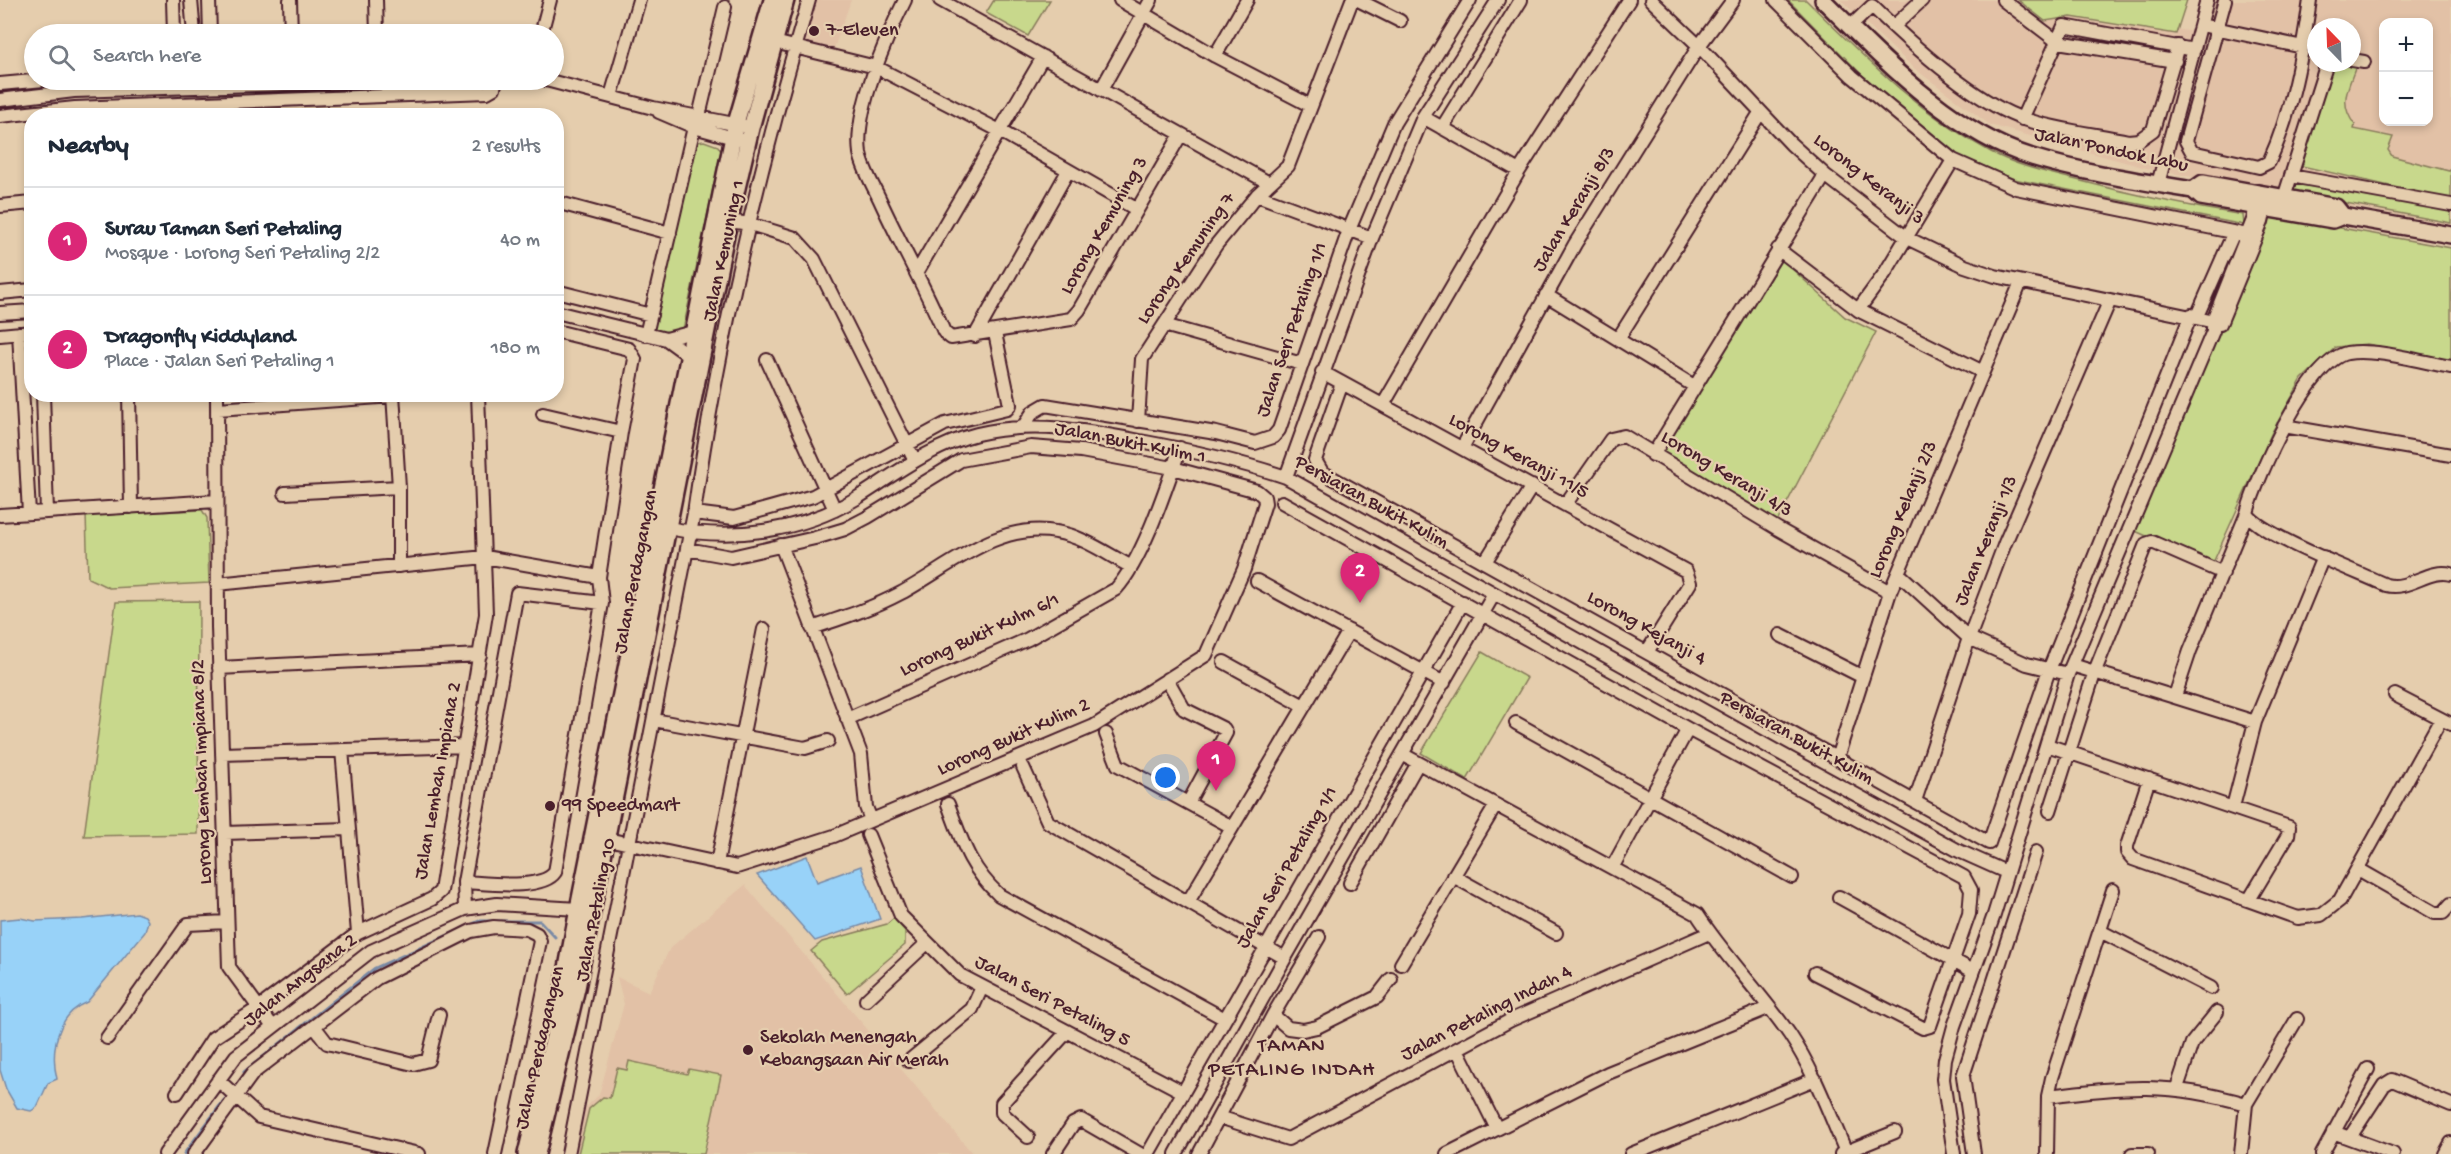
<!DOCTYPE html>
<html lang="en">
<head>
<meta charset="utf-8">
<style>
  body { margin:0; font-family:"Gochi Hand",sans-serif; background:#f2f2f3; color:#1f2937 }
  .controls { position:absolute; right:18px; top:18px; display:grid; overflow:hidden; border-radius:12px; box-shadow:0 3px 9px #0003 }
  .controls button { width:54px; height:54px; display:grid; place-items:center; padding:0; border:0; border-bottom:2px solid #e0e1e3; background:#fff; color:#1f2937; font:30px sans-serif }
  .compass { position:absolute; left:2307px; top:18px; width:54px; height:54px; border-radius:50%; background:#fff; box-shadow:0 3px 9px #0003; rotate:337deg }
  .you { position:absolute; left:1166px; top:778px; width:21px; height:21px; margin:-15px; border:4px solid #fff; border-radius:50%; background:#1a73e8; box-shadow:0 0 0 9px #1a73e833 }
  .badge { display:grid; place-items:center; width:39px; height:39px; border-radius:50%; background:#db2777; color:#fff; font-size:20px; font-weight:700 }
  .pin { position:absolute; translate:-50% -50px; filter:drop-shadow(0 2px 3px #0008) }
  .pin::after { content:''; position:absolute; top:32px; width:21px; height:18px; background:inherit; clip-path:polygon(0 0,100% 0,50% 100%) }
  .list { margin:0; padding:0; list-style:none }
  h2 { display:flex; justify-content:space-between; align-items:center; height:78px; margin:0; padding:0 24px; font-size:26px }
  h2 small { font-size:20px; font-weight:400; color:#747a83 }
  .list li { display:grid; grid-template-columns:39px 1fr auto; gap:18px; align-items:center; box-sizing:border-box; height:108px; padding:0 24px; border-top:2px solid #e0e1e3 }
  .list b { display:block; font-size:22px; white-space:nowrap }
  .list p { margin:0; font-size:20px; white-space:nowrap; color:#747a83 }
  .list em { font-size:20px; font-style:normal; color:#747a83 }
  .icon { flex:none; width:33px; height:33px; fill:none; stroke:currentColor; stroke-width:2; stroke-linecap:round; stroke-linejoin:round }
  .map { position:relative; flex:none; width:2451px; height:1154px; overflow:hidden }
  .search { position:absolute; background:#fff; box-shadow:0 3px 9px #0003; left:24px; top:24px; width:540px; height:66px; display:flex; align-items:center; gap:15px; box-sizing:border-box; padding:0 21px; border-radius:33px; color:#747a83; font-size:22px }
  .panel { position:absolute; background:#fff; box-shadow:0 3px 9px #0003; left:24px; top:108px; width:540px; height:294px; border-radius:24px }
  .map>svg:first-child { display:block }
  .built { fill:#e2c1a6; fill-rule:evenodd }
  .green { fill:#c8d88c; stroke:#897c5c; stroke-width:1.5 }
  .water { fill:#98d2f8; stroke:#798aa6; stroke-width:1.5 }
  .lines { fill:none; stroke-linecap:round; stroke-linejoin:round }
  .stream { stroke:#798aa6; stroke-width:3 }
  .minor-casing { stroke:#4a1f2b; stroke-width:16 }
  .major-casing { stroke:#4a1f2b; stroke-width:20 }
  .minor { stroke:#e5cdad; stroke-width:12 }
  .major { stroke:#e5cdad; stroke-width:15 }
  .poi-dot { fill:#4a1f2b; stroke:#e5cdad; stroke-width:2 }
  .labels { text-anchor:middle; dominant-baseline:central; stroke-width:4.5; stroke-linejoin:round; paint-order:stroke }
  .poi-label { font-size:20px; fill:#4a1f2b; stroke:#e5cdad; text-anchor:start }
  .street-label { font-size:20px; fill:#4a1f2b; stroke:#e5cdad }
  .neighbourhood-label { font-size:21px; letter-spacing:1.5px; fill:#4a1f2b; stroke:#e5cdad }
</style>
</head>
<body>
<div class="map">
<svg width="2451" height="1154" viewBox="0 0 2451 1154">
  <rect width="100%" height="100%" fill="#e5cdad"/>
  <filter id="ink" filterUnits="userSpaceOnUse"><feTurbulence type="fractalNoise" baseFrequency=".0167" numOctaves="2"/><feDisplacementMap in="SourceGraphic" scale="12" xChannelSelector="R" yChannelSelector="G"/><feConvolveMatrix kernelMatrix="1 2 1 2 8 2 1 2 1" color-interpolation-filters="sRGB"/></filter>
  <g filter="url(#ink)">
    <path class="built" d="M809 0H851L831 57 795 47Z
      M1841 0H2041L2053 9 2194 32 2203 0H2451V225L2150 169 1990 125 1915 69ZM2384 22H2428V122H2384ZM2316 27H2352V63H2316Z
      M745 885 973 1154H575L585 1108 599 1095 624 1004 617 977 649 992 670 948Z"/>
    <path class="green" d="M994 0H1050L1028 36 986 13Z
      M1788 0H1806C1865 58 1918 113 1991 152 2017 166 2046 172 2073 179 2130 194 2185 206 2243 215L2244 225 2014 179 1957 155 1862 75Z
      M2018 0H2187L2176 34 2071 17 2045 21Z
      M2337 64 2356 66C2348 89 2338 103 2355 125L2354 129 2393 137 2388 150 2392 156 2449 171 2451 167V200L2302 166 2328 72Z
      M704 141 718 146 721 151 683 330 664 334 651 330 698 142Z
      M2305 181 2451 211V223L2293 193 2296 182Z
      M2270 215 2451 248V360L2367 344 2336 347 2302 379 2272 432 2212 565 2133 530Z
      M1780 258 1845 317 1876 332 1776 524 1657 455Z
      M202 510 207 518 209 583 109 588 88 578 86 515Z
      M199 601 198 834 84 836 116 602Z
      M1482 652 1527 678 1467 780 1421 753Z
      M894 918 905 931V945L847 994 811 951 822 942 887 924Z
      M629 1061 687 1074 689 1069 721 1075 704 1154H578L589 1109 603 1097 610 1098 617 1068 627 1070Z"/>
    <path class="water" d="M807 856 817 882 861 866 880 919 815 941 757 875Z
      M137 913 145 916 148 921 145 932 87 1002C57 1014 50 1051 57 1079L48 1083 37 1107 31 1111 17 1108 6 1089 0 1070V920L20 918 35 921 82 919Z"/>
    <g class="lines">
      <path class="stream" d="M244 1072 375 968 479 921H540L555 937
        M184 1154 225 1099"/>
      <defs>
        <path id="minor" d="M173 0 174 34
          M191 0 194 34
          M209 0 210 34
          M290 0 291 34
          M376 0 377 34
          M905 0C886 38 854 111 860 153 863 169 873 185 880 200 900 244 925 287 944 332L951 338 1071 319 1079 310 1180 136
          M940 0 1269 183
          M1120 0 1215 56 1311 106
          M1358 0 1400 21
          M1651 0 1699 46 1791 144 1825 175 1907 238 1965 266 1995 276 2220 323
          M1776 0 1852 76 1953 160 2016 188 2247 235
          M2003 0 2058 42 2175 61
          M2225 0 2186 141 2192 152 2259 167 2269 162C2292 112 2302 55 2310 0
          M2201 25 2303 47
          M1894 26 1922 0
          M1850 27 1872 6C1909 42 1975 103 2024 119 2057 130 2094 134 2128 141L2139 140 2153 130 2178 46
          M541 34 550 0
          M774 42 876 67 1000 131 1136 209
          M1215 56 1247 0
          M2352 60 2364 62
          M546 80 653 108 744 126
          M0 84 44 80
          M1101 90 1151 0
          M611 96 639 0
          M0 100 74 91 405 80
          M659 112 694 127 741 140
          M0 116 75 108 487 92 494 88 496 80
          M699 116 725 7
          M1423 117 1519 171
          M2022 119 2064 26 2194 50
          M1442 128 1521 0
          M2291 176 2451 205
          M2158 184 2207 0
          M1257 195 1372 238
          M556 202 670 233
          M2282 204 2327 63
          M0 206 32 203
          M729 221 750 224 795 238 814 259 915 461
          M1778 249 1858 310 1983 372
          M917 272 1043 57
          M556 291 651 315
          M0 293 32 290
          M1546 295 1694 386
          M1858 310 1885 273 1953 160
          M556 312 666 339 688 355
          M0 313 32 311
          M2197 316 2234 232
          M2220 324 2262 222 2267 201
          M1164 325 1302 364
          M19 333 29 513
          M0 335 32 332
          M646 335 694 127
          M975 336 1068 171
          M666 339 693 332
          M1618 339 1760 113
          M767 360 835 510
          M2451 367C2422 362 2375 348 2347 353 2308 361 2257 477 2247 513 2257 534 2360 573 2386 585 2409 591 2429 568 2451 574
          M1322 372 1686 571 1690 583 1647 652
          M1342 383 1315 460 1322 472 1989 843 2049 670 2191 315
          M43 394 47 512
          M129 394 131 507
          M217 394 218 627 229 967 273 1027
          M393 394 399 487V566
          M1383 405 1519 171 1629 0
          M218 409 393 396
          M543 414 621 432
          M1138 421 1142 359 1216 245 1257 195 1288 166 1352 0
          M2284 426 2451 455
          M1023 427 1033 412 1045 405 1216 433 1255 443 1273 437 1279 430 1349 230 1394 123 1470 0
          M1462 448 1575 244 1699 46 1733 0
          M1653 455 1825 175
          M1286 477 1372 238 1423 117 1498 0
          M285 493 399 487
          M1282 502 1688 729 1964 877 1971 890 1969 914 1930 1026 1923 1028 1815 973
          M1565 505 1611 439 1624 436 1778 529 1890 592
          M694 513 734 518 813 496 945 424 1007 409 1010 405 995 333
          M0 515 216 501
          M668 528C732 541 801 532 857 498 895 474 933 445 977 434 1033 421 1085 430 1140 441 1189 450 1238 461 1286 477L1776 751 1959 851 2006 872
          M781 545 861 754 866 807 871 820
          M1485 562 1532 486
          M1898 573 1969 638 2027 664 2068 674
          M1257 581 1444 683
          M217 584 485 557 599 577
          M812 628C842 618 873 608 901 593 948 568 998 521 1056 532 1082 536 1107 554 1130 566
          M1780 635 1863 677
          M1224 662 1304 706
          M2072 665 2255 722
          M219 668 480 655
          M1167 679 1184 709 1224 729 1226 733 1188 803
          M2395 695 2451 724
          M2175 696 2190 651 2247 513
          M847 719 1028 639 1116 589C1143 559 1166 488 1180 448
          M654 720 805 748 828 741
          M1516 723 1792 877
          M1106 734 1118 765 1232 827
          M2047 745 2289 827 2288 835 2249 900
          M342 750 358 933
          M222 754 465 746
          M1402 754 1697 914C1725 957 1761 993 1790 1035 1814 1071 1829 1113 1846 1152
          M1837 758 1890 592 2021 282
          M1023 767 1048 822 1285 958
          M2149 779 2127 846V852L2133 859 2298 918 2321 915 2340 900 2441 719
          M1915 801 1969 638 2005 543 2110 300
          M948 804C962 841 969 867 999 895L1225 1019
          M2233 807 2255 722 2323 557
          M2050 811 2095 671 2146 544 2152 542 2223 573
          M225 833 348 829
          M868 835 901 916 960 975 1183 1092
          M607 839 737 867 834 836 1094 726 1206 655 1244 569 1265 503 1264 497 1257 491 1173 468 1081 451 1031 447 961 460 868 517 845 529 815 538 731 557 687 549
          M717 863 764 629
          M1612 868 1688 729
          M2358 869 2435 913H2443L2451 904
          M1453 876 1556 933
          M464 882C485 883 542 891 555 872L602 603 599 577 621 432 635 359 629 349 556 331
          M1350 883 1418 763
          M1839 897 1973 971
          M1188 902 1349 631
          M465 909 464 882 517 593 602 603
          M2100 931 2211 988
          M1401 964 1496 805
          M866 1000 926 944
          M1273 1015 1288 1028 1303 1030 1317 1027 1377 997 1391 979
          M314 1026 327 1043 413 1064 428 1060 439 1015
          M107 1038 188 924 227 922
          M1457 1049 1496 1127
          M909 1061 972 1009 982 987
          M218 1080 259 1117 419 1154
          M2177 1088 2192 1043 2217 1012
          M177 1093 213 1038 257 1009 358 933 432 899 441 891 486 614 478 394
          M2048 1096C2125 1086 2170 1082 2246 1104
          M1219 1117 1288 1139 1511 1020 1709 933
          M2333 1132 2393 1154
          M1028 1137 1002 1113V1103L1066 1033
          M2350 1137 2384 1085 2392 1080 2451 1105
          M165 1154 236 1056 371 951 465 909 497 904 578 909
          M194 1154 253 1073 377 978 471 931 494 927 527 929 537 934 540 941 495 1154
          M568 1154 694 513C718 343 760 164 809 0
          M1053 1154 1073 1124 1081 1120 1140 1154
          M1148 1154 1463 602
          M1176 1154 1285 958 1494 594
          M1199 1154 1273 1015 1319 937
          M1447 1154 1608 1073 1768 1008
          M1631 1154 1815 1079
          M1841 1154 1895 1132
          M1954 1154 1943 1079 1945 1059 1954 1026 1994 915 2068 674 2213 331V321L2253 220 2257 199
          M1974 1154 1963 1076 2036 852
          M2047 1154 2048 1096 2052 1078 2113 890
          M2132 1154H2148
          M2241 1154 2246 1104 2297 1019
          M2322 1154 2368 1069
          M2445 1154 2451 1143"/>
        <path id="major" d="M1823 0C1882 58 1951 132 2032 157 2084 173 2140 181 2193 190L2201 197 2333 220 2343 216
          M2193 190 2203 183 2336 207 2343 216
          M2343 216 2451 235
          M526 1154 555 1032 578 909 721 194 736 123 772 0
          M537 1154 577 988 724 244 751 128 786 0"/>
      </defs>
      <use href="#minor" class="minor-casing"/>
      <use href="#major" class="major-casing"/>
      <use href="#minor" class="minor"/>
      <use href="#major" class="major"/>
    </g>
  </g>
  <g class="poi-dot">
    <circle cx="814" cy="31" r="6"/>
    <circle cx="550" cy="806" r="6"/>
    <circle cx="748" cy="1050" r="6"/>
  </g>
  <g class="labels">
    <g class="poi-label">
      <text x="826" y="31">7-Eleven</text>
      <text x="562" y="806">99 Speedmart</text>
      <text x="760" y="1038">Sekolah Menengah<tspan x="760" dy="23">Kebangsaan Air Merah</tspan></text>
    </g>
    <g class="street-label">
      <text transform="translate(2111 151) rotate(12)">Jalan Pondok Labu</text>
      <text transform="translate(1868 180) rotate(38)">Lorong Keranji 3</text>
      <text transform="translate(1575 210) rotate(-59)">Jalan Keranji 8/3</text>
      <text transform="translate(1105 226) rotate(-60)">Lorong Kemuning 3</text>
      <text transform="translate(725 251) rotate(-78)">Jalan Kemuning 1</text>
      <text transform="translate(1187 259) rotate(-55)">Lorong Kemuning 7</text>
      <text transform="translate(1293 330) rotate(-71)">Jalan Seri Petaling 1/1</text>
      <text transform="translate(1130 444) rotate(11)">Jalan Bukit Kulim 1</text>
      <text transform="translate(1518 457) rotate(29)">Lorong Keranji 11/5</text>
      <text transform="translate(1726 475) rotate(31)">Lorong Keranji 4/3</text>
      <text transform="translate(1371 503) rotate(29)">Persiaran Bukit Kulim</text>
      <text transform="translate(1904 510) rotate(-67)">Lorong Kelanji 2/3</text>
      <text transform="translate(1987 541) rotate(-68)">Jalan Keranji 1/3</text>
      <text transform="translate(637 572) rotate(-79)">Jalan Perdagangan</text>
      <text transform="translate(1646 629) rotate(29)">Lorong Kejanji 4</text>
      <text transform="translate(980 636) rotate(-25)">Lorong Bukit Kulm 6/1</text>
      <text transform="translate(1014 738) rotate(-24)">Lorong Bukit Kulim 2</text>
      <text transform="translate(1796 739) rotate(29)">Persiaran Bukit Kulim</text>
      <text transform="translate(203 772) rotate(-92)">Lorong Lembah Impiana 8/2</text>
      <text transform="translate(439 781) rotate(-80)">Jalan Lembah Impiana 2</text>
      <text transform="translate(1288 868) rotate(-60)">Jalan Seri Petaling 1/1</text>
      <text transform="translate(597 910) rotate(-79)">Jalan Petaling 10</text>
      <text transform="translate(301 981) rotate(-38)">Jalan Angsana 2</text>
      <text transform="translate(1052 1002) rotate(28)">Jalan Seri Petaling 5</text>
      <text transform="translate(1487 1014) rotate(-27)">Jalan Petaling Indah 4</text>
      <text transform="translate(541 1048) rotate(-77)">Jalan Perdagangan</text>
    </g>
    <g class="neighbourhood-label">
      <text x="1292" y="1047">TAMAN<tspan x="1292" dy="24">PETALING INDAH</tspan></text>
    </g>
  </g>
</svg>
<div class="controls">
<button>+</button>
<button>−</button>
</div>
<svg class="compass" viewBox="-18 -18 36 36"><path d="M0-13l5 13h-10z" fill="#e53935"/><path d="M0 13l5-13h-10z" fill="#747a83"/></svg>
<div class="you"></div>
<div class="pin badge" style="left:1216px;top:791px">1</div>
<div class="pin badge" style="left:1360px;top:603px">2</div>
<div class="search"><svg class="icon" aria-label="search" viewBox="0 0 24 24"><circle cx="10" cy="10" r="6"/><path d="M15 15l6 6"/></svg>Search here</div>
<section class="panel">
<h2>Nearby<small>2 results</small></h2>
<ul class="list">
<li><span class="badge">1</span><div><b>Surau Taman Seri Petaling</b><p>Mosque · Lorong Seri Petaling 2/2</p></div><em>40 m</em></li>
<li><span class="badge">2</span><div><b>Dragonfly Kiddyland</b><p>Place · Jalan Seri Petaling 1</p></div><em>180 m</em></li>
</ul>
</section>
</div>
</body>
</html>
